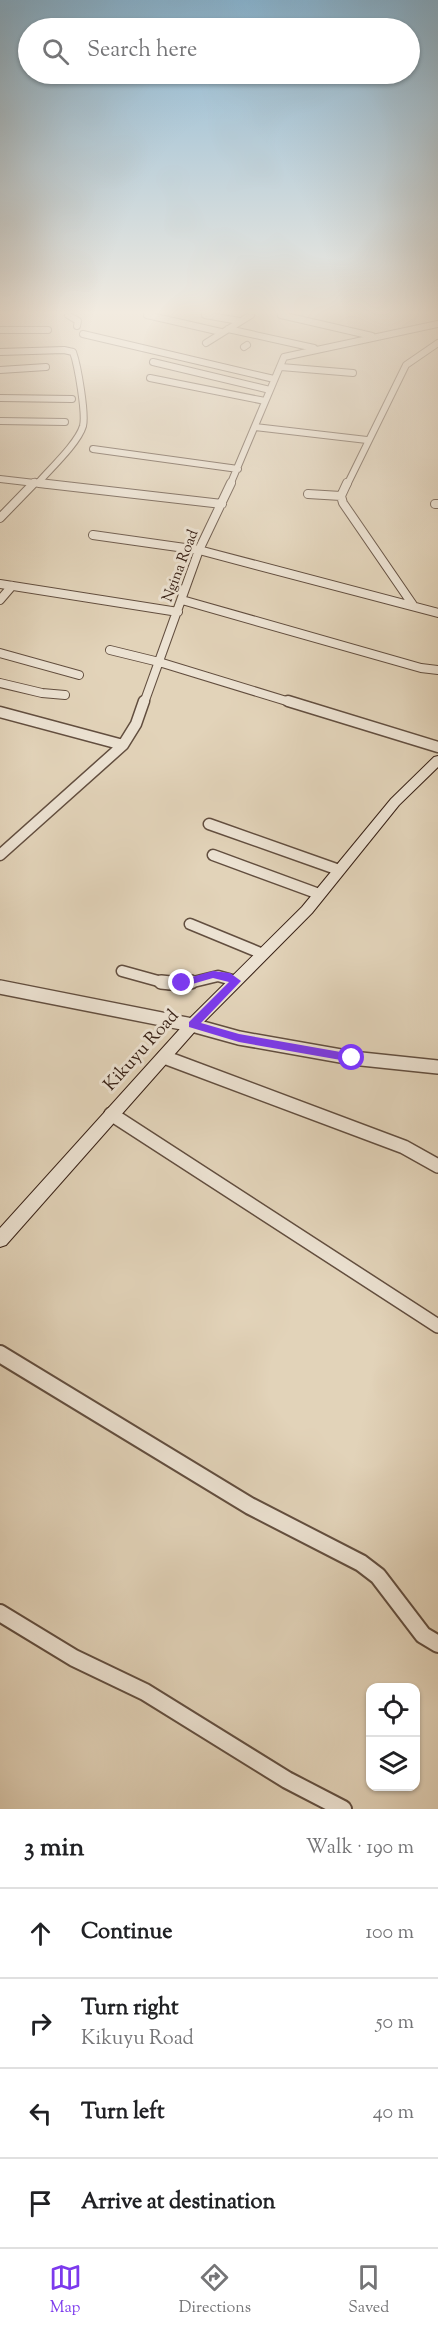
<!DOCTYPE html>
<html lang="en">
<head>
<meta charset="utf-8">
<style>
  body { margin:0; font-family:"Sorts Mill Goudy",serif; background:#f2f2f2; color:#202124 }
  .controls { position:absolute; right:18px; bottom:18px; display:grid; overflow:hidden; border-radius:12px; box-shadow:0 2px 4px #0004 }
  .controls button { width:54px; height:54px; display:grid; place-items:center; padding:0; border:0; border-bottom:2px solid #e0e0e0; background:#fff; color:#202124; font:30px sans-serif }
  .stop { position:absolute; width:18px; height:18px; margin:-14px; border:4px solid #7c3aed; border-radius:50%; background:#fff }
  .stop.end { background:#7c3aed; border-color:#fff; box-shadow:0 2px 6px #0008 }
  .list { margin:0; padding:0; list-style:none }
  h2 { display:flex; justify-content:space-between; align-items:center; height:78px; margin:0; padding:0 24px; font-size:26px }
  h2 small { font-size:20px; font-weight:400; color:#757577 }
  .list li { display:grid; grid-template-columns:39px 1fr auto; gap:18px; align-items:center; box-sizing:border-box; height:90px; padding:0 24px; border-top:2px solid #e0e0e0 }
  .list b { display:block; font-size:22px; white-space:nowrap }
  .list p { margin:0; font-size:20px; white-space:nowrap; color:#757577 }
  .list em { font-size:20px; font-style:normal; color:#757577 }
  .icon { flex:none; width:33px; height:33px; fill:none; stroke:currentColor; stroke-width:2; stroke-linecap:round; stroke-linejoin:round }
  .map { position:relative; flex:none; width:438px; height:1809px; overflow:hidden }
  .search { position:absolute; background:#fff; box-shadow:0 2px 4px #0004; left:18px; right:18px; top:18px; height:66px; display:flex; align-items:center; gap:15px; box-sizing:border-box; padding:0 21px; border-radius:33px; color:#757577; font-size:22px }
  .sheet { height:438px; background:#fff }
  nav { display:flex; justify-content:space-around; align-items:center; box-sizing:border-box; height:84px; border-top:2px solid #e0e0e0; background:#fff; font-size:16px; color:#757577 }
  nav a { display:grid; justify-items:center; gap:3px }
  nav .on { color:#7c3aed }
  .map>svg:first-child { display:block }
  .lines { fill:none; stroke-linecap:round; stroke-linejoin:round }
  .street-far4-casing { stroke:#624e3f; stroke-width:8 }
  .street-far3-casing { stroke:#624e3f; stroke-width:10 }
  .street-far2-casing { stroke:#624e3f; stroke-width:13 }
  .street-far1-casing { stroke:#624e3f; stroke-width:16 }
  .street-casing { stroke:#624e3f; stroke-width:20 }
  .secondary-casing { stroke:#382116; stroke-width:2 }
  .street-far4 { stroke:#ece2d2; stroke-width:6 }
  .street-far3 { stroke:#ece2d2; stroke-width:8 }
  .street-far2 { stroke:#ece2d2; stroke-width:10 }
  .street-far1 { stroke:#ece2d2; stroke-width:13 }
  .street { stroke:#ece2d2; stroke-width:16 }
  .secondary { fill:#ece2d2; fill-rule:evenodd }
  .route { fill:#7c3aed }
  .labels { text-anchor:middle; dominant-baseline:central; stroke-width:6; stroke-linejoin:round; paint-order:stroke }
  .far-street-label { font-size:15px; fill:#382116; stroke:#ece2d2 }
  .street-label { font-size:18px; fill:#382116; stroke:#ece2d2 }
</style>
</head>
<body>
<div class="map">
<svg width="438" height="1809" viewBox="0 0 438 1809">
  <rect width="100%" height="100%" fill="#e2d3b9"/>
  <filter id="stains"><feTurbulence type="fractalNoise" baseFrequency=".00333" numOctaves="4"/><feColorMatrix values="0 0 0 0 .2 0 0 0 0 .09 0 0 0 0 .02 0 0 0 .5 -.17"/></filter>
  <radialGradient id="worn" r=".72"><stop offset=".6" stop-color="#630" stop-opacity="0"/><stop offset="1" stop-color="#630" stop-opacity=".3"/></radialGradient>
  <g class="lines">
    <defs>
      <path id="street-far4" d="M68 315 78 321 77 326
        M147 315 221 332
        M205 315 239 321
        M281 315 372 336
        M228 329 314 348
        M0 330H48
        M83 334 274 379
        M206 343 251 315
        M244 347 247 345
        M0 352 64 350 73 352C78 366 86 414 83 426 78 443 51 468 39 482
        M153 362 270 390
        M281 367 353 373
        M0 370 46 367
        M150 378 265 401
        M0 398 72 399
        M0 421 65 422
        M255 427 367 440
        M93 449 238 469
        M0 479 52 485
        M32 485 35 482
        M230 485 284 357 438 324
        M347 485 406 365 438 343"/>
      <path id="street-far3" d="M39 483 222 504
        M347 483 341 496 343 503 413 605
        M308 494 341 496
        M435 504H438
        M0 518 34 483
        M93 535 199 550 438 613
        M0 584 178 612
        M0 600 12 586
        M182 600 421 668 438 670
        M110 650 159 662 293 703
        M0 653 79 675
        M0 683 42 693 65 695
        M144 703 199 550 231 483"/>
      <path id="street-far2" d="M288 701 438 747
        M0 712 123 745
        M209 824 339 870
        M0 855 123 745 136 724 144 701
        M213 855 319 894
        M190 924 263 954
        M122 971 169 984
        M185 984 218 976 236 981"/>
      <path id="street-far1" d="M161 982 181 984 191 982
        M0 987 192 1025 239 1038 352 1058 438 1067
        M164 1057 404 1147 438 1166
        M111 1114 438 1326"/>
      <path id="street" d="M0 1354 250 1506 361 1563 378 1576 423 1635 438 1644
        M0 1613 74 1658 145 1692 287 1780 343 1809"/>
      <path id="secondary" d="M438 756V767L399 805 312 913 197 1029 6 1245 0 1247V1228L187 1021 302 907 391 799 434 757Z"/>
    </defs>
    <use href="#street-far4" class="street-far4-casing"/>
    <use href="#street-far3" class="street-far3-casing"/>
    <use href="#street-far2" class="street-far2-casing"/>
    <use href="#street-far1" class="street-far1-casing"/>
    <use href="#street" class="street-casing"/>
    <use href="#secondary" class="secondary-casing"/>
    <use href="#street-far4" class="street-far4"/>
    <use href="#street-far3" class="street-far3"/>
    <use href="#street-far2" class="street-far2"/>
    <use href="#street-far1" class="street-far1"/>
    <use href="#street" class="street"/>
    <use href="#secondary" class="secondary"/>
  </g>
  <linearGradient id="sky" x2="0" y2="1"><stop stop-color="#87b5d3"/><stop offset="0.55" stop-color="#f2ebe0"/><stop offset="1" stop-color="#f2ebe0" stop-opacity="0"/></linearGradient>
  <rect width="438" height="568" fill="url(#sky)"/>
  <path class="route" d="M213 971 230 973 241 981 201 1023 239 1034 352 1054 356 1055V1061L352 1062 239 1042 189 1027V1022L229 982 213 978 182 987 177 983 178 981Z"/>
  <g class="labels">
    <g class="far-street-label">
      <text transform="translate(181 566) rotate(-69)">Ngina Road</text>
    </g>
    <g class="street-label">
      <text transform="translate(142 1051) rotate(-48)">Kikuyu Road</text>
    </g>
  </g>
  <rect width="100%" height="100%" filter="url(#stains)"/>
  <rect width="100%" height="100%" fill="url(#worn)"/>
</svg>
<div class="controls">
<button><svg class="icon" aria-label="locate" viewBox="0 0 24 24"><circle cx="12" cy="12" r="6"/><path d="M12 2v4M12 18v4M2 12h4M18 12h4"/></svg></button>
<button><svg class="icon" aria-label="layers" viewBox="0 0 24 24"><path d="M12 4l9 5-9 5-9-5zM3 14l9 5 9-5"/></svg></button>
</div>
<div class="stop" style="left:352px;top:1058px"></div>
<div class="stop end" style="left:182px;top:983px"></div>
<div class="search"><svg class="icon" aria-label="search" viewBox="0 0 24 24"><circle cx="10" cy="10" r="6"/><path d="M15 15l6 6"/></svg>Search here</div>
</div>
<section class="sheet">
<h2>3 min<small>Walk · 190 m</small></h2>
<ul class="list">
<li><svg class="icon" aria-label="ahead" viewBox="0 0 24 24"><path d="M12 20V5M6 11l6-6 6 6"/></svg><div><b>Continue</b></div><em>100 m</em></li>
<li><svg class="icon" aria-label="right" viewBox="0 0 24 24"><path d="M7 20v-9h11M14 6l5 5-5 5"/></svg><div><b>Turn right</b><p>Kikuyu Road</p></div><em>50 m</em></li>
<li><svg class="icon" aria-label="left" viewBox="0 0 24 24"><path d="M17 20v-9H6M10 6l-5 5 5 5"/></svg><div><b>Turn left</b></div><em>40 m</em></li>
<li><svg class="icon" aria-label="arrive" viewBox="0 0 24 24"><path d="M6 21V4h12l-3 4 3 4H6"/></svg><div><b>Arrive at destination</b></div></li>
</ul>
</section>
<nav>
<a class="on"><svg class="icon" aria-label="map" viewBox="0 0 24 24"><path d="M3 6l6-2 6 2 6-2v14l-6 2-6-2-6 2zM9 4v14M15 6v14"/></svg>Map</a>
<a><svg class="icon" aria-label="directions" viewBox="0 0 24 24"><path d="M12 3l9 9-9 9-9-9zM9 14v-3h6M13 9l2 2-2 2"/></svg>Directions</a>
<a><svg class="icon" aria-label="saved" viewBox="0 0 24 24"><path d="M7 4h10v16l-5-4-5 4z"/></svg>Saved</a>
</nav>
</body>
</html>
